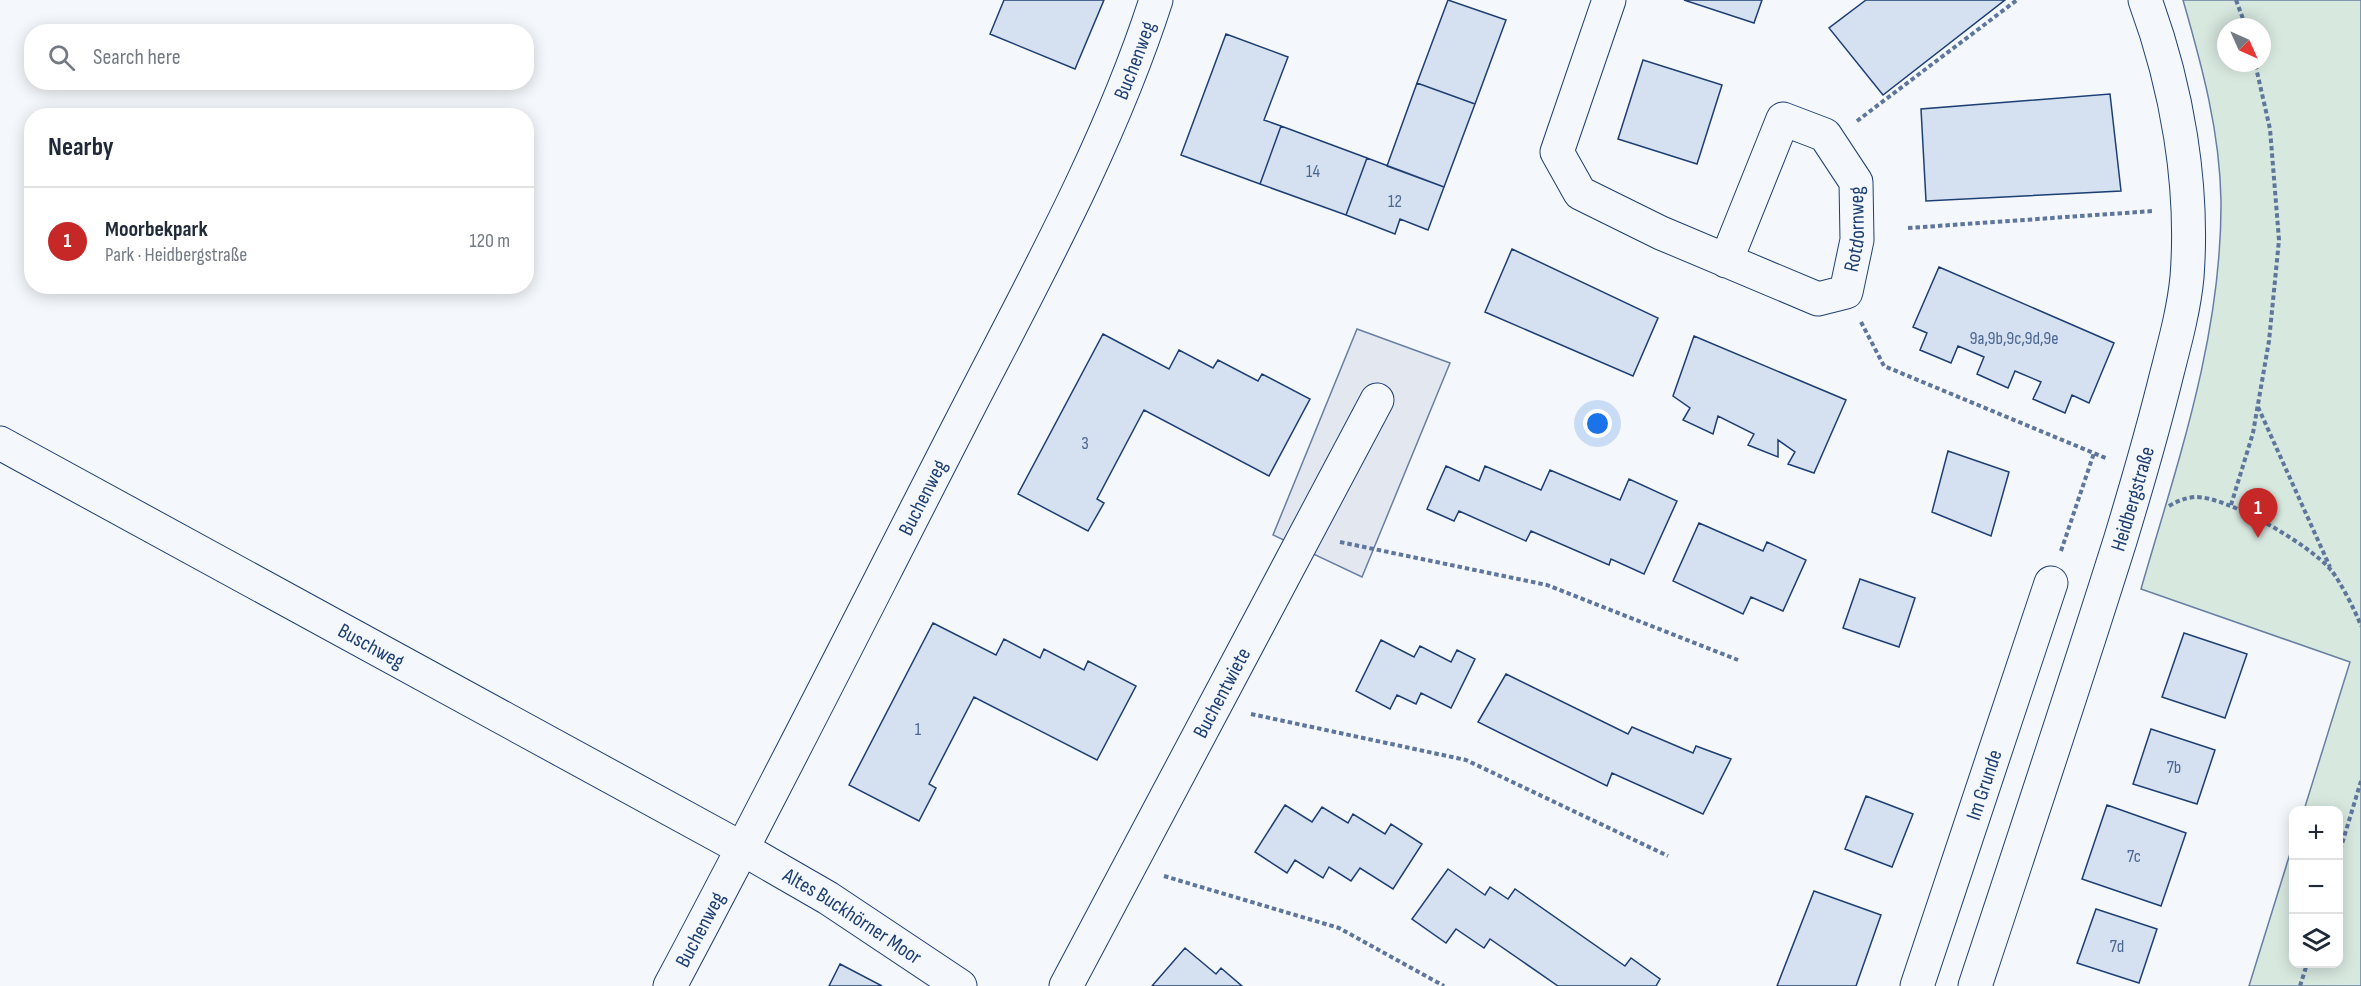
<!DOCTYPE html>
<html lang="en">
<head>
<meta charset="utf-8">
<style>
  body { margin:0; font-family:"Sofia Sans Condensed",sans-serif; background:#f6f6f7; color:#1f2937 }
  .controls { position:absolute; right:18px; bottom:18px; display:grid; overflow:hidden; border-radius:12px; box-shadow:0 3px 15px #0003 }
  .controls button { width:54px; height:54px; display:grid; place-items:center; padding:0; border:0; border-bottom:2px solid #e0e1e3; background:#fff; color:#1f2937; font:30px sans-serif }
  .compass { position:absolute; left:2217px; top:18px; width:54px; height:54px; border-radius:50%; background:#fff; box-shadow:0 3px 15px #0003; rotate:135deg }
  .you { position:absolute; left:1598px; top:424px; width:21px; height:21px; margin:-15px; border:4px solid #fff; border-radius:50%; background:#1a73e8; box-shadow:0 0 0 9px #1a73e833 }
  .badge { display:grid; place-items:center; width:39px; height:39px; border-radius:50%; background:#c62828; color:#fff; font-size:20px; font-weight:700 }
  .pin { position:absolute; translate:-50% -50px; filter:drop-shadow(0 2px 3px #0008) }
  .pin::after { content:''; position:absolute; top:32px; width:21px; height:18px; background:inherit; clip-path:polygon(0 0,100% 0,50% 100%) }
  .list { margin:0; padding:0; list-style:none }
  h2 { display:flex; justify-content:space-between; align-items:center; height:78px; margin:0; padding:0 24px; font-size:26px }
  h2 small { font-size:20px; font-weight:400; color:#747a83 }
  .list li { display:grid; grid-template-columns:39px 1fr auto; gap:18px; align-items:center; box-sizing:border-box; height:108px; padding:0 24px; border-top:2px solid #e0e1e3 }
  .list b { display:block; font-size:22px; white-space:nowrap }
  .list p { margin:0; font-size:20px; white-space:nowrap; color:#747a83 }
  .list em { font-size:20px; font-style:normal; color:#747a83 }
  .icon { flex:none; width:33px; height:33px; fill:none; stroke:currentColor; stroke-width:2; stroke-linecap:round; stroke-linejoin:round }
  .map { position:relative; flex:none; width:2361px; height:986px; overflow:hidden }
  .search { position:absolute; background:#fff; box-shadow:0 3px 15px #0003; left:24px; top:24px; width:510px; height:66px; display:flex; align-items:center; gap:15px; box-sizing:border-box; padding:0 21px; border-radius:24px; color:#747a83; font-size:22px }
  .panel { position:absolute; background:#fff; box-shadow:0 3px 15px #0003; left:24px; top:108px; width:510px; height:186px; border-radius:24px }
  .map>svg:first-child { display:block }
  .green { fill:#d7e8df; stroke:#687fa3; stroke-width:1.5; fill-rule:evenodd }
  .parking { fill:#e3e8f0; stroke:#687fa3; stroke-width:1.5 }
  .building { fill:#d5e0f0; stroke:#1d3f73; stroke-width:1.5 }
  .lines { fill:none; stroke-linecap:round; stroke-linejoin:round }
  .minor-casing { stroke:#1d3f73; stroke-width:35 }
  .path { stroke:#5e769c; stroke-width:4; stroke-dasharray:4.5 3; stroke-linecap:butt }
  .minor { stroke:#f4f7fb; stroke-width:33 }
  .labels { text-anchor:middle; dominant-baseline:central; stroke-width:4.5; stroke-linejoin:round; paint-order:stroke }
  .number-label { font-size:18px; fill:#4b6792 }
  .street-label { font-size:21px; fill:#1d3f73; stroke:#f4f7fb }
</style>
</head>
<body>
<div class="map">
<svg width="2361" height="986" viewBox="0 0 2361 986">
  <rect width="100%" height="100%" fill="#f4f7fb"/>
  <path class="green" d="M2183 0H2361V986H2249L2293 844 2294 964H2338V810H2304L2350 662 2141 589C2178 461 2222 335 2221 201 2220 132 2202 66 2183 0ZM2226 27H2262V63H2226Z"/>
  <path class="parking" d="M1357 329 1450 363 1362 577 1273 535Z"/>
  <path class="building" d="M1004 0H1104L1075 69 990 34Z
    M1448 0 1506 20 1475 104 1417 83Z
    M1684 0H1762L1754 23Z
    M1866 0H2005L1883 95 1829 28Z
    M1226 34 1288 57 1264 120 1281 126 1260 184 1181 155Z
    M1643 60 1722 85 1697 164 1618 139Z
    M1417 83 1475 104 1444 187 1387 166Z
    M2110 94 2121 191 1926 201 1921 109Z
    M1281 126 1367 158 1346 215 1260 184Z
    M1367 158 1444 187 1428 230 1400 219 1395 234 1346 215Z
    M1512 249 1658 318 1633 376 1485 312Z
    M1939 267 2114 343 2089 403 2072 395 2065 413 2033 399 2041 382 2015 371 2008 388 1977 374 1984 357 1958 346 1951 363 1920 350 1927 333 1913 327Z
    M1103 334 1169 369 1179 350 1213 368 1218 360 1258 381 1262 374 1310 399 1269 476 1144 410 1097 499 1104 503 1088 531 1018 494Z
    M1694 336 1846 400 1814 473 1788 464 1795 452 1778 440V457L1748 445 1754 434 1718 416 1713 434 1683 420 1690 408 1673 396Z
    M1948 451 2009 472 1991 536 1932 512Z
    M1446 466 1479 481 1485 466 1541 490 1550 470 1620 500 1629 479 1677 501 1644 574 1611 559 1609 565 1531 531 1526 541 1459 511 1454 521 1427 509Z
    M1699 523 1763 551 1767 542 1806 560 1783 611 1751 597 1743 614 1673 581Z
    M1860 579 1915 598 1899 647 1843 628Z
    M933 623 996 655 1004 639 1040 658 1044 649 1084 670 1088 661 1136 686 1097 760 974 697 929 784 936 788 919 821 849 785Z
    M2184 633 2247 654 2225 718 2162 697Z
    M1381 640 1414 657 1420 646 1451 662 1457 650 1475 659 1451 708 1421 693 1416 704 1397 695 1390 709 1356 691Z
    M1506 674 1628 734 1632 727 1693 753 1696 746 1731 759 1703 814 1612 773 1607 786 1478 722Z
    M2151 729 2215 750 2197 804 2133 784Z
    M1866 796 1913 814 1892 867 1845 849Z
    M1285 805 1312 822 1322 807 1348 823 1353 814 1385 834 1391 824 1422 844 1393 889 1360 868 1351 881 1329 867 1323 878 1295 860 1287 873 1255 852Z
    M2107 805 2186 833 2161 906 2082 879Z
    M1448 869 1485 895 1490 887 1508 899 1515 889 1625 966 1631 958 1660 979 1656 986H1558L1490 939 1484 948 1456 929 1446 943 1412 919Z
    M1814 891 1881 915 1856 986H1777Z
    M2096 909 2157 929 2139 983 2077 963Z
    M1185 948 1216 974 1221 968 1242 986H1152Z
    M840 964 882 986H829Z"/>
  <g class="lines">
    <defs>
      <g id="minor">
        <path id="s1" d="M1609 0 1557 152 1580 193 1661 233 1818 299 1846 292 1857 240 1856 182 1825 135 1783 119 1726 261"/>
        <path id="s2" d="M0 443 743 849 828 898 960 986"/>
        <path id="s3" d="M670 986C769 801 863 613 959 426 1030 287 1108 149 1156 0"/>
        <path id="s4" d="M1066 986 1377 400"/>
        <path id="s5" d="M1917 986 2051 583"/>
        <path id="s6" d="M1975 986C2024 838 2073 690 2120 541 2137 485 2153 430 2167 373 2175 342 2184 309 2187 277 2194 185 2177 87 2145 0"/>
      </g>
    </defs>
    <use href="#minor" class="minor-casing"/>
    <path class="path" d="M2236 0 2246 27
      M1857 121 2017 0
      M1908 228 2153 211
      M1861 322 1884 366 2108 459
      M2258 407 2330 567
      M2231 505 2253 433 2269 341 2279 240 2270 129 2255 63
      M2169 506C2177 501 2185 498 2195 497 2227 496 2310 545 2331 570 2340 581 2356 612 2361 626
      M1340 542 1547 585 1738 660
      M2061 551 2094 453
      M1251 714 1466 760 1668 856
      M2338 857 2361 781
      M1164 876 1339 928 1444 986
      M2300 986 2307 964"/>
    <use href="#minor" class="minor"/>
  </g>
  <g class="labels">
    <g class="number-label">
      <text x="1313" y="171">14</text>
      <text x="1395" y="201">12</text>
      <text x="2014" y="338">9a,9b,9c,9d,9e</text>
      <text x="1085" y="443">3</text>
      <text x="918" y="729">1</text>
      <text x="2174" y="767">7b</text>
      <text x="2134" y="856">7c</text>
      <text x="2117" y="946">7d</text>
    </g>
    <g class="street-label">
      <text stroke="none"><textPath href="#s3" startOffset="1036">Buchenweg</textPath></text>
      <text stroke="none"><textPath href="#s1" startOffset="561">Rotdornweg</textPath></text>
      <text stroke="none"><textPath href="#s3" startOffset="550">Buchenweg</textPath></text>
      <text stroke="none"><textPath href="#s6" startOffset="512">Heidbergstraße</textPath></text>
      <text stroke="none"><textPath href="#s2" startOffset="423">Buschweg</textPath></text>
      <text stroke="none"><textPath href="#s4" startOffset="332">Buchentwiete</textPath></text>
      <text stroke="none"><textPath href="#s5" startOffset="212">Im Grunde</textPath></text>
      <text stroke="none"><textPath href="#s2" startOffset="975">Altes Buckhörner Moor</textPath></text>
      <text stroke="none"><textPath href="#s3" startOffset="64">Buchenweg</textPath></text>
    </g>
  </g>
</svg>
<div class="controls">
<button>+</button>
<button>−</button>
<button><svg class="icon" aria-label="layers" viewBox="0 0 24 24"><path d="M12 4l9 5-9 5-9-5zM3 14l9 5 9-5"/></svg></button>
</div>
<svg class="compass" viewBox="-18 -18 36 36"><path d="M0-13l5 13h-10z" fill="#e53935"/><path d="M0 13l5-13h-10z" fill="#747a83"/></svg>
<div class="you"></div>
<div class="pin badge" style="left:2258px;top:538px">1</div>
<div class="search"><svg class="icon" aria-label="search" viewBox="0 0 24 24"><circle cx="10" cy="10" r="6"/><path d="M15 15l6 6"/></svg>Search here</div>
<section class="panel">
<h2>Nearby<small></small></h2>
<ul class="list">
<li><span class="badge">1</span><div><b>Moorbekpark</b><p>Park · Heidbergstraße</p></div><em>120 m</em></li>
</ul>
</section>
</div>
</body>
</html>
